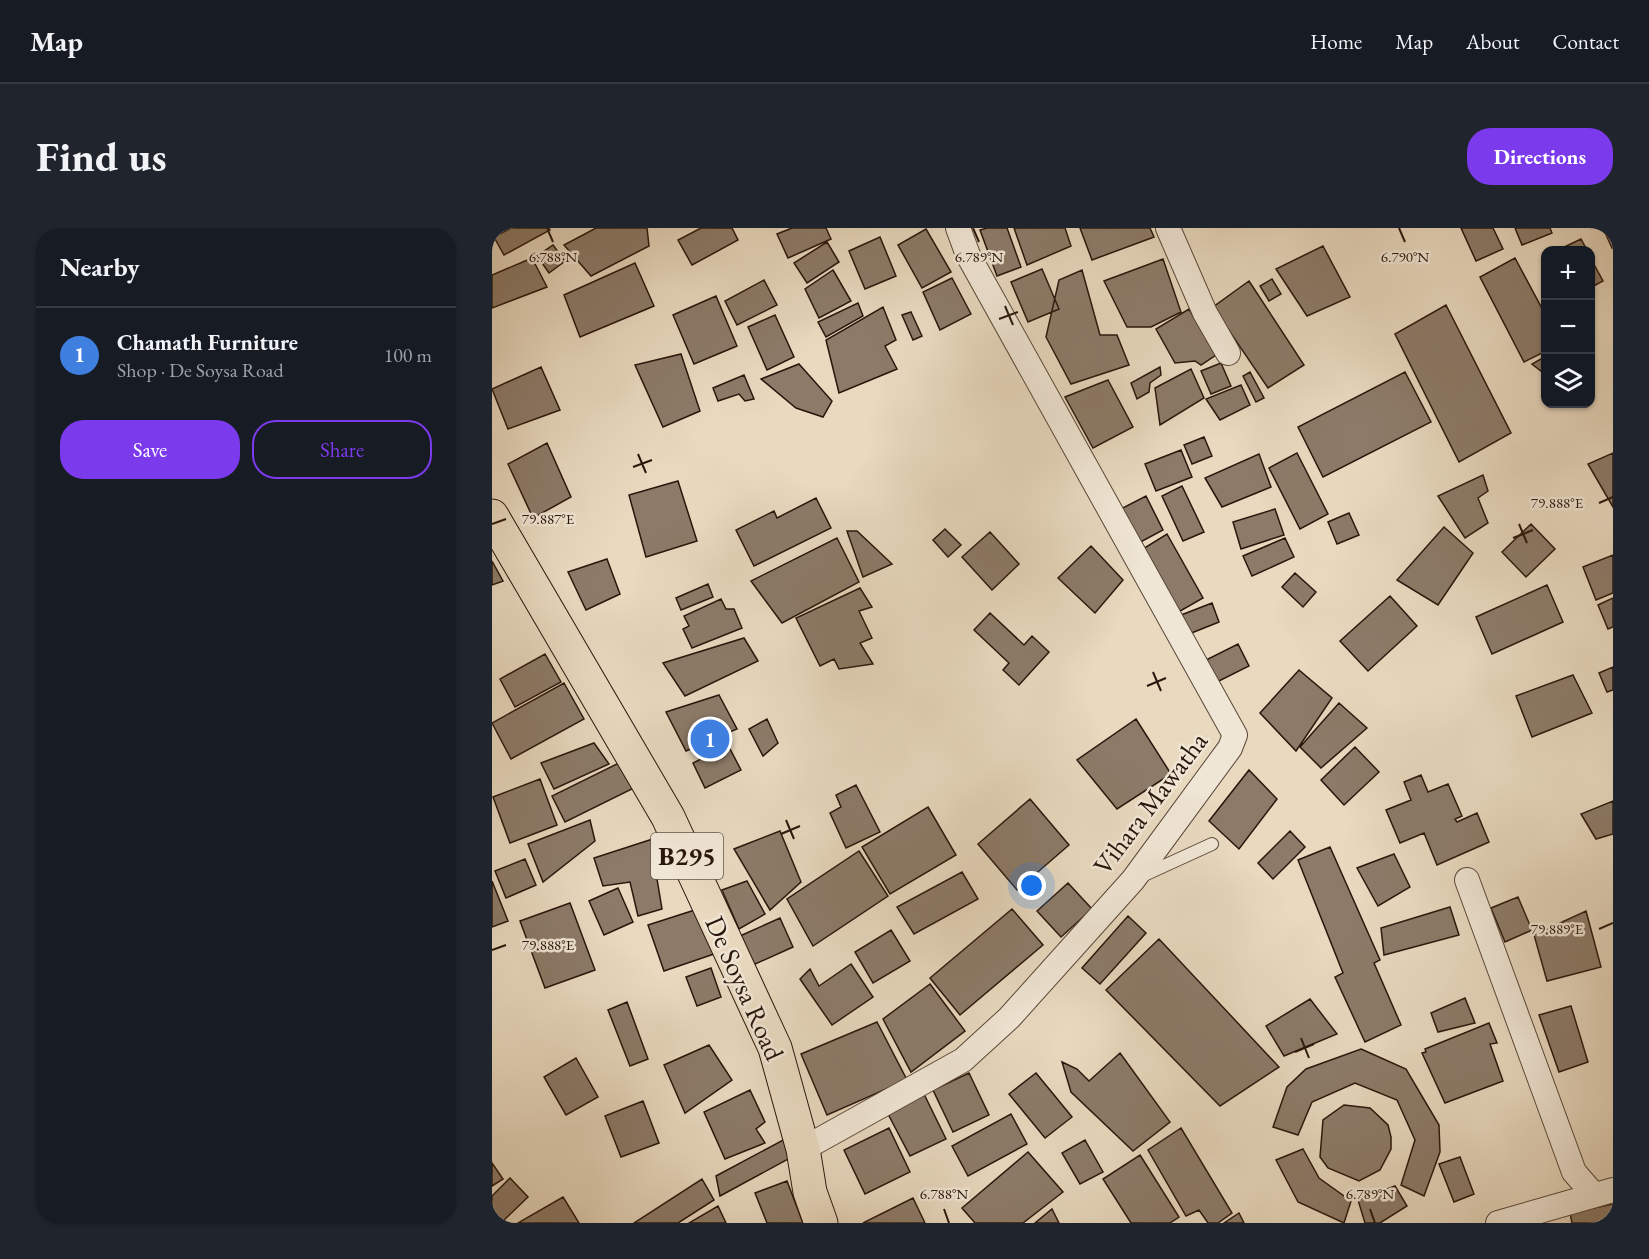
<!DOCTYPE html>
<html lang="en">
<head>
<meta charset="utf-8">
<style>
  body { margin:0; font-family:"EB Garamond",serif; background:#20242c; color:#f1f3f6 }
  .controls { position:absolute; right:18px; top:18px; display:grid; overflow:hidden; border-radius:12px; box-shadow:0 2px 4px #0004 }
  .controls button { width:54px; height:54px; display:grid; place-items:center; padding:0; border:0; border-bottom:2px solid #363941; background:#171b24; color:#f1f3f6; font:30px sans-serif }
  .you { position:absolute; left:540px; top:658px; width:21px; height:21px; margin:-15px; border:4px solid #fff; border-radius:50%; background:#1a73e8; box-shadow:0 0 0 9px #1a73e833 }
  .badge { display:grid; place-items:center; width:39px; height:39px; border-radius:50%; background:#7c3aed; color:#fff; font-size:20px; font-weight:700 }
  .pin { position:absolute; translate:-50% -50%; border:3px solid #fff; box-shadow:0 2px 6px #0006 }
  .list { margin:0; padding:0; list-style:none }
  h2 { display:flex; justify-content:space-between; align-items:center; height:78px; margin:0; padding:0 24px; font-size:26px }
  h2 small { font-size:20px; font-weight:400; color:#9ea1a6 }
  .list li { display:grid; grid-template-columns:39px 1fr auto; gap:18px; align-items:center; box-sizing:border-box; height:96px; padding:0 24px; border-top:2px solid #363941 }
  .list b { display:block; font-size:22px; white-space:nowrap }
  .list p { margin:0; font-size:20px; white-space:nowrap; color:#9ea1a6 }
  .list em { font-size:20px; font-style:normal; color:#9ea1a6 }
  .actions { display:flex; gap:12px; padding:18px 24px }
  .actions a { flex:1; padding:14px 0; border:2px solid #7c3aed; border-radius:24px; text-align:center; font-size:21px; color:#7c3aed }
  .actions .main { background:#7c3aed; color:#fff }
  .icon { flex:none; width:33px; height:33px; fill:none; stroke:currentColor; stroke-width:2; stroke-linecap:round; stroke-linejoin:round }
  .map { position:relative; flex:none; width:1121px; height:995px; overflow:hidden; border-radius:24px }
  header { display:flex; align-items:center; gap:36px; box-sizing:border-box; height:84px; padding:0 30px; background:#171b24; border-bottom:2px solid #363941 }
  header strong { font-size:28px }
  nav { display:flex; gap:33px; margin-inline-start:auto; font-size:21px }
  .intro { display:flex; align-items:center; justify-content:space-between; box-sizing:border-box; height:144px; padding:0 36px }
  h1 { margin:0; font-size:42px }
  .button { padding:15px 27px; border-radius:24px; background:#7c3aed; color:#fff; font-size:21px; font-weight:700 }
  main { display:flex; gap:36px; padding:0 36px }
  aside { flex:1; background:#171b24; border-radius:24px; box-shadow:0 2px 4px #0004 }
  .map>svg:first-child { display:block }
  .building { fill:#8c7b69; stroke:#29160c; stroke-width:1.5 }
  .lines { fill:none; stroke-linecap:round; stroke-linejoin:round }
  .service-casing { stroke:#594739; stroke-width:14 }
  .minor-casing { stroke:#594739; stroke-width:26 }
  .primary-casing { stroke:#29160c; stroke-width:35 }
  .service { stroke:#f0e6d5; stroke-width:12 }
  .minor { stroke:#f0e6d5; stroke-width:24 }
  .primary { stroke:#e8d9bf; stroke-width:33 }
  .ticks { fill:none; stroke:#29160c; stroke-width:2 }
  .labels { text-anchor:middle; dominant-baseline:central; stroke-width:5; stroke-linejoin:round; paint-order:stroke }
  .shield { fill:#f0e6d5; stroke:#655448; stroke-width:1.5 }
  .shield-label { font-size:26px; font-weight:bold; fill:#29160c }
  .street-label { font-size:27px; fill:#29160c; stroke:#f0e6d5 }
  .ticks-label { font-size:15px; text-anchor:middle; fill:#29160c; stroke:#f0e6d5; stroke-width:5; stroke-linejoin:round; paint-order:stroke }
</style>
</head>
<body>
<header>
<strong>Map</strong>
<nav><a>Home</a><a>Map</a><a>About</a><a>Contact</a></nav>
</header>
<div class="intro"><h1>Find us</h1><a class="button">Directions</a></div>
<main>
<aside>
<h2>Nearby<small></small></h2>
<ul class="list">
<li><span class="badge" style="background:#3f7fe0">1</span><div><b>Chamath Furniture</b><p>Shop · De Soysa Road</p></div><em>100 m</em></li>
</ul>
<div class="actions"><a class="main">Save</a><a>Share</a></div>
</aside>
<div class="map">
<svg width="1121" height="995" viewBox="0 0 1121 995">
  <rect width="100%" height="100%" fill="#e8d9bf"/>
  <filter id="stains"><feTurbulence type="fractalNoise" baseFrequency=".00333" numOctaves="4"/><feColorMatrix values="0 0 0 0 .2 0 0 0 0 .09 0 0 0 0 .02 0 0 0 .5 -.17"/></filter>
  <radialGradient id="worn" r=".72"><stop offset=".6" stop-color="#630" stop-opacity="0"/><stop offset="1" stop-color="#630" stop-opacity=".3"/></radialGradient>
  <path class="building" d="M19 0H57L58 2 12 27 2 9Z
    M104 0H155L157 18 99 48 72 17Z
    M209 0H240L246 12 200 37 186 12Z
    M300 0H334L339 11 296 30 285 6Z
    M495 0H515L529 39 505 48 488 2Z
    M522 0H573L579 18 535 37Z
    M588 0H658L662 9 600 32Z
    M969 0H1001L1011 21 984 33Z
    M1023 0H1058L1060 5 1030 17Z
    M1111 0H1121V20H1120Z
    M434 1 459 44 430 60 406 17Z
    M388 9 404 48 373 61 357 23Z
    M1089 11 1095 22H1066Z
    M335 14 347 34 315 55 302 35Z
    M61 17 73 33 57 45 45 28Z
    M831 18 858 69 815 88 784 41Z
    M1098 29 1111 53 1098 60Z
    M40 30 55 59 0 80V47Z
    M1023 30 1054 88V123L1032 134 988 49Z
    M671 31 689 84 659 99H635L612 53Z
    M143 35 162 78 88 109 72 67Z
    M550 41 567 81 536 94 519 54Z
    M341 42 359 73 327 90 313 61Z
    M590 42 608 107H625L637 137 579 156 554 109 567 52Z
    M460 50 479 86 448 102 431 64Z
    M780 51 789 66 777 73 768 58Z
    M272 52 285 77 245 97 233 73Z
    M757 53 812 137 776 160 721 79Z
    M224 68 245 118 202 136 181 87Z
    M366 75 371 88 334 109 326 94Z
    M954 77 1019 205 967 234 903 106Z
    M391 79 404 112 393 118 405 141 347 165 334 112Z
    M697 81 724 127 709 137 703 133 683 135 664 101Z
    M419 84 430 108 421 112 410 87Z
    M283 87 302 129 275 142 256 99Z
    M189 126 208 183 171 199 143 137Z
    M1054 128V147L1040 136Z
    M729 135 739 158 719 166 709 143Z
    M307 136 340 173 331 189 304 180 269 151Z
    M49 139 68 182 16 201 0 161Z
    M668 139 669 147 658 155 657 164 645 171 639 155Z
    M699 141 712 170 668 197 663 160Z
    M758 144 772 170 764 174 751 148Z
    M913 144 939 194 831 249 806 199Z
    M252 147 262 171 253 173 247 166 226 173 221 160Z
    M616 152 641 199 601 220 573 169Z
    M749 157 758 177 728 192 714 171Z
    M712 209 720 228 700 236 692 217Z
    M55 215 79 269 41 290 16 236Z
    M689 222 700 249 664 263 653 236Z
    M805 225 836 286 808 301 777 240Z
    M1121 225V279L1096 236Z
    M767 226 779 259 730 279 713 250Z
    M991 247 996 263 986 270 996 295 973 310 946 268Z
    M186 253 205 313 154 329 137 267Z
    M690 258 712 304 691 313 670 268Z
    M654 268 671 302 643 317 625 283Z
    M324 270 339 300 262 338 244 302 282 283 285 290Z
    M783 281 792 307 749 321 741 294Z
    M857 285 867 307 845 316 836 294Z
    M1039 296 1063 321 1034 349 1010 324Z
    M952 299 981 325 946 377 905 352Z
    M453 301 469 317 456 329 441 312Z
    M355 303H365L400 336 371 349Z
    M498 304 527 336 500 362 470 329Z
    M675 306 711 370 683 386 646 324Z
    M345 310 367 354 290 395 259 353Z
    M793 310 802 329 760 348 751 328Z
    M599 318 631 352 603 385 566 350Z
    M1121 327V365L1104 372 1091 339Z
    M115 331 128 366 94 382 76 344Z
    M0 333 11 353 0 357Z
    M803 345 824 364 811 379 790 359Z
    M216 356 221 369 189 382 184 370Z
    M1055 357 1071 394 1000 426 984 389Z
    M368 360 380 379 367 383 380 410 368 415 381 436 347 441 342 431 328 438 304 390Z
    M898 368 925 398 876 443 848 413Z
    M1121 370V399L1116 401 1106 377Z
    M229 371 234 381H242L250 400 200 420 191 401 197 398 192 388Z
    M720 375 727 394 692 408 684 389Z
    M498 385 532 417 540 408 557 424 527 457 511 442 517 435 482 402Z
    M252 410 266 433 193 468 171 435Z
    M746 416 757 438 723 455 712 433Z
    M53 426 69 454 23 479 8 451Z
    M1121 439V462L1115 464 1107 445Z
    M807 442 840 470 804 523 768 485Z
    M1081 447 1100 485 1040 509 1024 468Z
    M72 455 92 491 19 531 0 495Z
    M227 467 245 501 194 523 174 484Z
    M847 475 875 500 829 540 808 519Z
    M275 491 286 515 271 528 257 501Z
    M644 491 679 546 625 581 585 532Z
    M102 515 117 536 62 561 49 535Z
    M236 517 249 542 213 560 201 535Z
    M863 519 887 544 852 577 829 552Z
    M135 531 148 557 73 594 60 568Z
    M757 542 785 571 747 621 717 593Z
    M929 547 936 564 956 556 970 588 963 591 965 594 985 585 997 614 945 637 932 605 908 615 894 582 919 572 912 554Z
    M48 551 65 597 18 615 1 569Z
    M364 557 388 604 354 620 338 585 349 579 344 567Z
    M538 571 577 617 525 662 486 616Z
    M1121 573V606L1104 611 1089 586Z
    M436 579 464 627 398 666 370 619Z
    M98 592 103 613 51 654 36 616Z
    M288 603 309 654 278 682 242 621Z
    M798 603 813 619 781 651 766 635Z
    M170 608 182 641 164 645 170 681 146 688 138 654 111 658 102 630Z
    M838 619 888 732 882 735 909 797 873 814 843 749 851 745 806 632Z
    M367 623 396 668 321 718 295 671Z
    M902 626 918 659 886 678 865 640Z
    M33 631 44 657 14 670 3 643Z
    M470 644 486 671 422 706 405 679Z
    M0 653 16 693 0 699Z
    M255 653 273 686 247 701 230 662Z
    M576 655 600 681 569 709 545 683Z
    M126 660 141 694 112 707 97 673Z
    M1026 669 1040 702 1013 714 999 680Z
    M78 675 103 742 53 760 28 693Z
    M958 679 967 707 892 727 889 700Z
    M209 680 225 725 172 743 156 697Z
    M520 681 551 717 468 787 438 750Z
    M1094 683 1109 739 1055 753 1042 707Z
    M636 688 654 705 608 756 590 740Z
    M288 690 301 719 261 737 248 708Z
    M399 702 418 733 381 755 363 724Z
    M667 711 787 839 728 878 614 762Z
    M359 736 381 769 340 797 308 751 318 741 327 758Z
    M219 740 229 769 205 778 194 749Z
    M438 756 473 803 419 844 391 791Z
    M973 770 983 795 946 804 939 785Z
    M818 771 845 806 792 828 774 798Z
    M135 774 156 831 138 838 116 782Z
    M1079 778 1096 834 1067 844 1047 787Z
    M385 794 415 852 335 887 309 826Z
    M997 795 1005 815 998 816 1011 853 953 875 930 825 934 824 933 821Z
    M217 817 240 852 193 885 172 837Z
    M869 821 914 841 947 897 948 924 932 968 909 957 923 912 905 872 863 855 820 874 806 907 781 899 795 859 814 841Z
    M628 825 678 894 641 923 579 864 570 834 585 841 597 853Z
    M84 830 106 869 74 887 52 849Z
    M477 845 497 887 461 904 441 862Z
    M544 845 580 889 553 910 517 866Z
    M258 862 273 894 264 901 273 915 233 931 212 884Z
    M430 862 454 911 418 928 395 884Z
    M151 873 167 915 129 929 113 888Z
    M852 877 878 880 896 897 899 909V921L888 942 867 953 836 940 828 929 831 892Z
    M519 886 535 916 476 948 460 918Z
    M397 900 418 944 373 966 352 922Z
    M689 900 740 985 726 995H716L707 982 694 988 656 922Z
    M293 911 300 929 228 968 224 948Z
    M593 912 611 944 588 956 570 925Z
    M811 921 827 950 859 973 852 995 806 974 784 932Z
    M536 924 571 964 531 995H483L470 980Z
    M648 927 687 989 678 995H639L611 951Z
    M968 929 982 966 962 974 947 936Z
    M0 935 11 951 0 958Z
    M18 950 36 969 9 995H0V968Z
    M210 951 222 972 186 995H142Z
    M295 953 311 995H275L263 965Z
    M903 958 915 978 888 995H873L866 972Z
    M71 969 87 995H26Z
    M421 970 433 995H371Z
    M1121 976V995H1080L1078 985Z
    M226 978 234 995H197Z
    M560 981 567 995H543Z
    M747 985 752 995H732Z"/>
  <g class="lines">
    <defs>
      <path id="service" d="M650 648 720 616"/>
      <path id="minor" d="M676 0 713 85 736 125
        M975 652 1082 944 1102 967
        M311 921 471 832 517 790 641 652 738 520 743 507 476 27 466 0
        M1006 995 1121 962"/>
      <path id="primary" d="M0 288 176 589 283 820 311 921 318 964 329 995"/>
    </defs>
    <use href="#service" class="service-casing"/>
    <use href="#minor" class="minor-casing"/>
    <use href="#primary" class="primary-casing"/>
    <use href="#service" class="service"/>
    <use href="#minor" class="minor"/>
    <use href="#primary" class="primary"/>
  </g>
  <path class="ticks" d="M55 0 61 14M481 0 487 14M907 0 913 14M513 78 521 97M507 91 526 84M146 226 154 245M141 239 160 232M1107 275 1121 269M0 296 14 291M1027 296 1035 315M1021 310 1041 302M661 444 669 463M655 458 674 450M294 592 302 611M289 606 308 598M1107 701 1121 695M0 722 14 717M809 810 817 830M803 824 822 816M452 981 457 995M878 981 883 995"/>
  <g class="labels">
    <rect class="shield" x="159" y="605" width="72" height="46" rx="4.5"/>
    <g class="shield-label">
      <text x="195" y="628">B295</text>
    </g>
    <g class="street-label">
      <text transform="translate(658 575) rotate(-53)">Vihara Mawatha</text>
      <text transform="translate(253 760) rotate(66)">De Soysa Road</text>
    </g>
  </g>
  <g class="ticks-label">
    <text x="61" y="34">6.788°N</text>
    <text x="487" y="34">6.789°N</text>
    <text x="913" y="34">6.790°N</text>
    <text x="1065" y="280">79.888°E</text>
    <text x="56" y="296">79.887°E</text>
    <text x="1065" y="706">79.889°E</text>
    <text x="56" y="722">79.888°E</text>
    <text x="452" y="971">6.788°N</text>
    <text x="878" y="971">6.789°N</text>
  </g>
  <rect width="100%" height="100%" filter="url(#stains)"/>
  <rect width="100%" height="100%" fill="url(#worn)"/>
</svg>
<div class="controls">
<button>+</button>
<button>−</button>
<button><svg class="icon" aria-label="layers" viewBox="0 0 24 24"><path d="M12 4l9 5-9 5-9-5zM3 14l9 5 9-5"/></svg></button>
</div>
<div class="you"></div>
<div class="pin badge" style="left:218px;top:511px;background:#3f7fe0">1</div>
</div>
</main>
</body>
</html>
